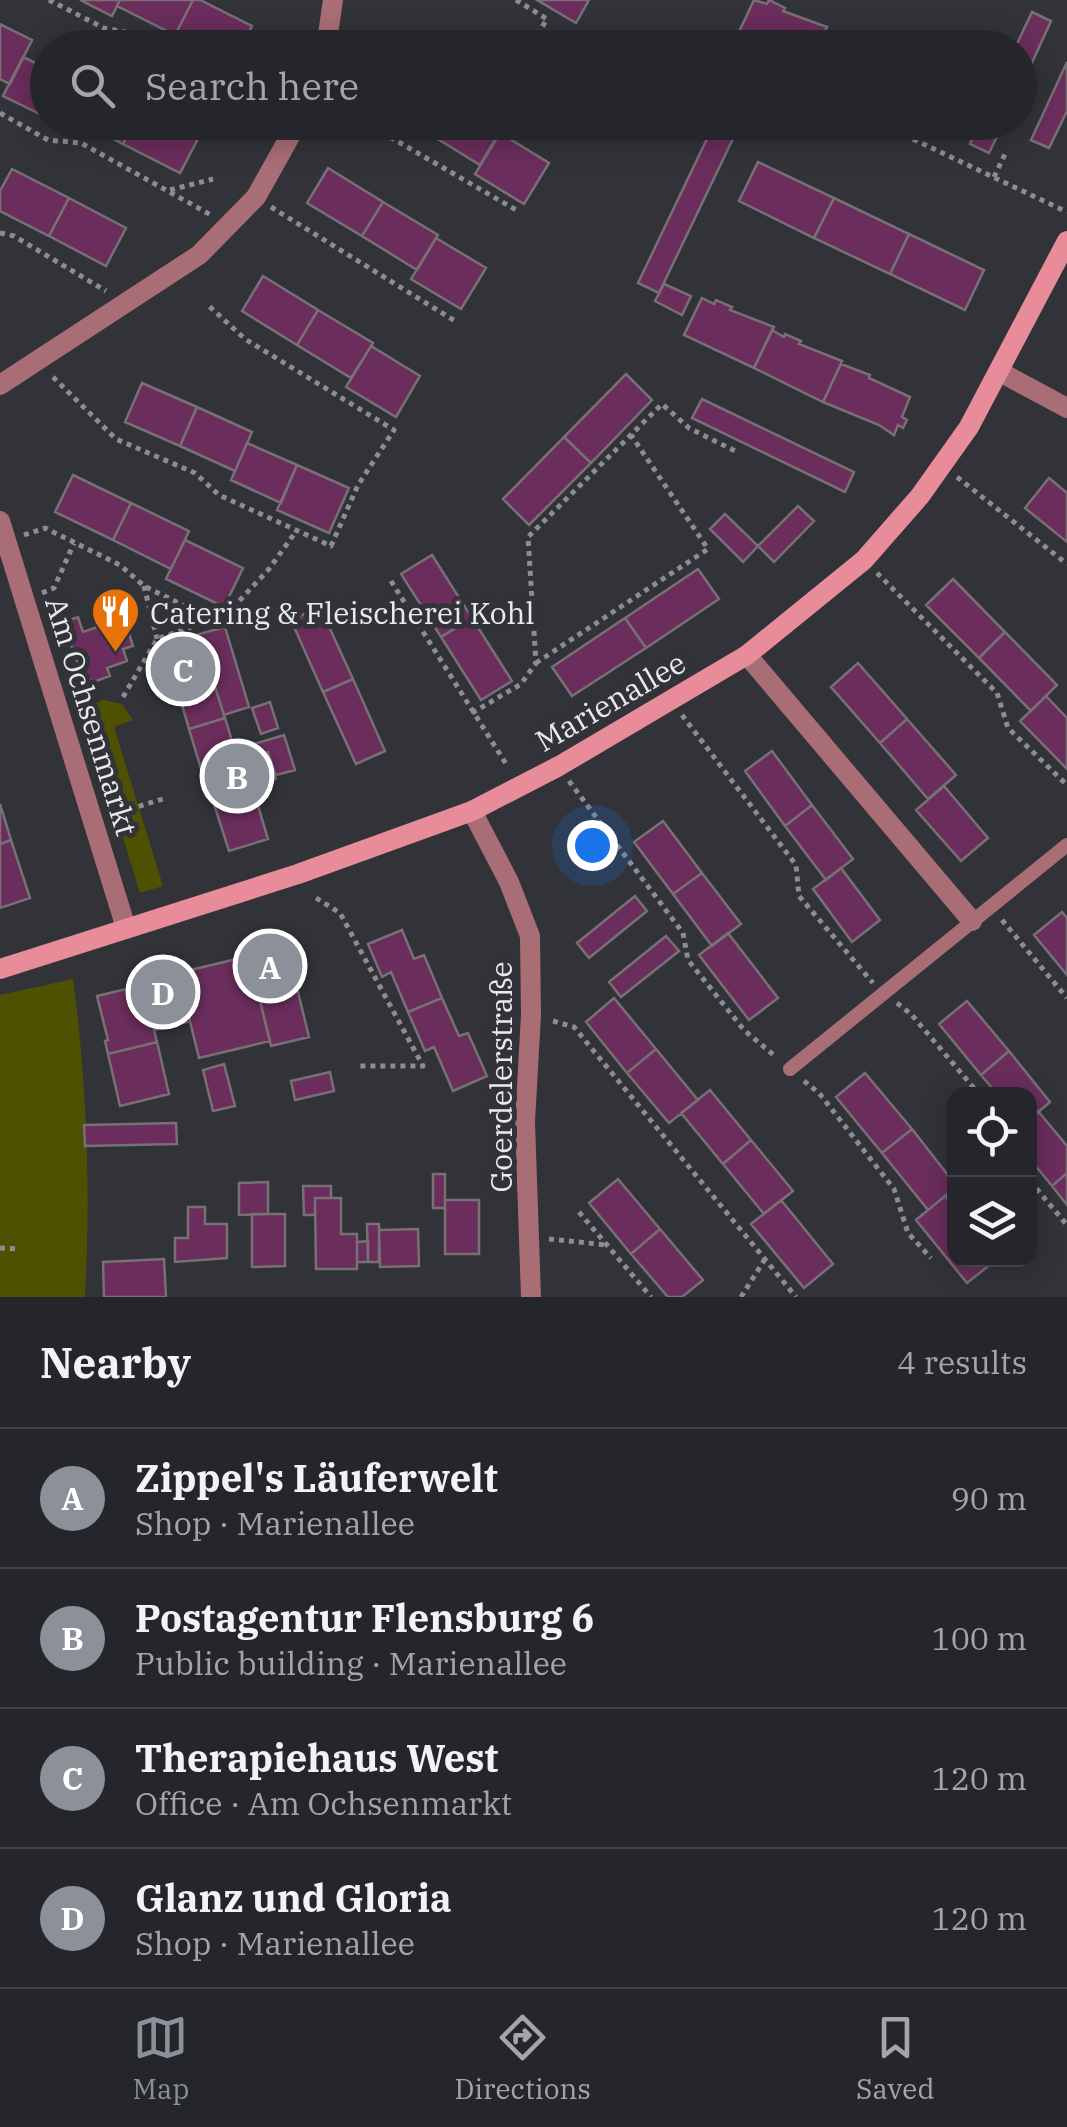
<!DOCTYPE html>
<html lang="en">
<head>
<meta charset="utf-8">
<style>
  body { margin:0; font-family:"IBM Plex Serif",serif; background:#2d2e33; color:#f1f3f6 }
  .controls { position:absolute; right:30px; bottom:30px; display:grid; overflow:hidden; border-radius:20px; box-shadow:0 5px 25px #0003 }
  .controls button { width:90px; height:90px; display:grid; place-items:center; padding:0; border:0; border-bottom:2px solid #424347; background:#25262b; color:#f1f3f6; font:50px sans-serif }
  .you { position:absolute; left:592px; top:845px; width:35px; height:35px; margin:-25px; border:8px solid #fff; border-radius:50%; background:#1a73e8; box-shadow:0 0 0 15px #1a73e833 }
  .badge { display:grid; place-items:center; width:65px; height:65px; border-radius:50%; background:#8c9099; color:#fff; font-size:32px; font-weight:700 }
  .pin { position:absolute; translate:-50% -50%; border:5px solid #fff; box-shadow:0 2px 10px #0006 }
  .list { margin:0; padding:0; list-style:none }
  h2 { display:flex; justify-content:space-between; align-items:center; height:130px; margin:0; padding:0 40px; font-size:42px }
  h2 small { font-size:32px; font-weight:400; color:#a3a5a9 }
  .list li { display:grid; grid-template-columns:65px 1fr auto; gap:30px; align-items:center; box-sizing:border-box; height:140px; padding:0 40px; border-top:2px solid #424347 }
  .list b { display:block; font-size:38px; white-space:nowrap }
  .list p { margin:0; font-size:32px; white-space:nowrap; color:#a3a5a9 }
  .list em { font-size:32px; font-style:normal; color:#a3a5a9 }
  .icon { flex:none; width:55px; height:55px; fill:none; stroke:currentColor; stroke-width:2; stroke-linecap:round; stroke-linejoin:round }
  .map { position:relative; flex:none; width:1067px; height:1297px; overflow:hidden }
  .search { position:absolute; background:#25262b; box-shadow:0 5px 25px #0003; left:30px; right:30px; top:30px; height:110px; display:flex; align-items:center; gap:25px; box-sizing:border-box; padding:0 35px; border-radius:55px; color:#a3a5a9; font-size:38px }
  .sheet { height:690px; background:#25262b }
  nav { display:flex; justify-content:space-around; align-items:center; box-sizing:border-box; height:140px; border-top:2px solid #424347; background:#25262b; font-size:28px; color:#a3a5a9 }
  nav a { display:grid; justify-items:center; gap:5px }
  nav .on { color:#8c9099 }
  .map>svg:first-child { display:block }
  .green { fill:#4e5002 }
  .building { fill:#6a2d5c; stroke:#777075; stroke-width:2.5 }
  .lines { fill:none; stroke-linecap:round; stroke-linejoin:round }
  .path { stroke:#8c8d92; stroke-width:5; stroke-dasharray:5 5; stroke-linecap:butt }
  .lane { stroke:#a86d75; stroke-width:14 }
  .street { stroke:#a86d75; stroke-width:20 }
  .secondary { stroke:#e98c9a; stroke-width:20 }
  .labels { text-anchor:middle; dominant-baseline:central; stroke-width:10; stroke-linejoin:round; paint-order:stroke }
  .poi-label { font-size:30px; fill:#e9eaee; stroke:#313339; text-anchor:start }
  .street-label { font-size:30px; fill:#e9eaee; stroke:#313339 }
</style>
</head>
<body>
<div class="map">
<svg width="1067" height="1297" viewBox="0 0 1067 1297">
  <rect width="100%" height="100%" fill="#313339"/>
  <path class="green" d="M103 700 122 704 133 720 114 727 163 886 140 893 83 709Z
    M73 979C87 1084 91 1191 85 1297H0V995Z"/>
  <path class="building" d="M80 0H120L112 16Z
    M120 0H193L175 35 117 6Z
    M193 0H200L252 26 241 48H199L175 35Z
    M537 0H589L576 23Z
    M754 0 767 4 769 0 785 8 783 11 827 27 818 48H766L737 36Z
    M1032 12 1051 21 1020 89V48H1015Z
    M0 24 32 40 10 84 0 79Z
    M825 31 854 41 853 44 860 48H818Z
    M23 57 48 69V118L3 96Z
    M1067 62V111L1049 148 1031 140Z
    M82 122H134L123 144Z
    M134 122H175L200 135 180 173 123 144Z
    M431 122H489L501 130 480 165 425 131Z
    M715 122H741L659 293 638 283Z
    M930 122H960L958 126 953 124 948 134Z
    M980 122H1004L989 153 970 144Z
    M500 133 549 163 524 204 475 174Z
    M758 162 834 198 814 238 739 201Z
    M328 168 383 202 362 236 307 203Z
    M12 169 69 198 49 236 0 211V191Z
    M69 198 126 228 106 266 49 236Z
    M834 198 909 234 890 274 814 238Z
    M383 202 438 235 417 270 362 236Z
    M909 234 984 270 965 310 890 274Z
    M436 238 486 268 461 309 411 279Z
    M263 276 318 310 297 345 242 311Z
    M664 284 691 296 682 315 655 301Z
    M702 298 714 304 716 300 732 307 730 310 774 327 754 368 684 335Z
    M318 310 373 343 351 378 297 345Z
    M772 330 784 337 785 334 801 341 799 344 842 361 823 402 754 368Z
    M371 346 420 376 396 417 346 387Z
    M841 364 870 375 869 378 910 397 902 417 907 420 903 428 898 425 894 435 879 425 823 402Z
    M626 374 652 400 591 463 564 437Z
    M142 383 197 407 180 446 125 422Z
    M702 399 854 472 845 492 692 418Z
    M197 407 252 432 235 471 180 446Z
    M564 437 591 463 529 525 503 499Z
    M247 443 297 465 281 503 231 480Z
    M297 465 349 488 329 533 277 510Z
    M73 475 131 503 113 540 55 512Z
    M1049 478 1067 493V542L1025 508Z
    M131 503 189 531 171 569 113 540Z
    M798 506 814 521 774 562 758 546Z
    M725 514 758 546 743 562 710 529Z
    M185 540 243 568 224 607 166 579Z
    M432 555 472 618 441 637 401 574Z
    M698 569 719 599 646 648 625 618Z
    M953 579 1005 632 979 658 926 605Z
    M320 607 353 679 323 692 291 620Z
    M78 617 83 632 124 618 133 646 123 649 127 661 107 668 110 676 93 682 81 673 63 622Z
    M472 618 512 681 481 700 441 637Z
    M625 618 646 648 572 696 552 667Z
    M225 627 249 707 224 715 199 634Z
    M1005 632 1057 685 1031 711 979 658Z
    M202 644 213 681 178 691 166 654Z
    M858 663 907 719 880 743 831 687Z
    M353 679 385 751 356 764 323 692Z
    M213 681 225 718 189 729 178 691Z
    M1046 696 1067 718V769L1020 721Z
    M270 702 278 728 261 734 252 708Z
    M225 718 238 761 202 772 189 729Z
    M907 719 956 775 928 799 880 743Z
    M284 735 295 770 276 775 268 752 238 761 234 750Z
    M772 751 812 805 785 826 745 771Z
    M268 752 276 779 246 788 238 761Z
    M238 761 246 788 211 799 202 772Z
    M252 786 268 839 229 851 212 798Z
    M944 786 988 838 961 861 916 810Z
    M0 804 11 840 0 844Z
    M812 805 853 859 826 880 785 826Z
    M663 821 702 873 673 894 634 842Z
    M11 840 30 898 0 908V844Z
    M841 868 880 920 852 942 813 889Z
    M702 873 741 924 712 946 673 894Z
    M635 896 647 911 589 958 577 943Z
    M1062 912 1067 918V975L1034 935Z
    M402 930 414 959 424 955 442 998 408 1012 391 972 382 977 368 944Z
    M728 933 778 998 749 1020 699 955Z
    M666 936 679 951 621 997 609 982Z
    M287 947 309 1037 271 1046 249 956Z
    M249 956 270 1041 199 1058 178 973Z
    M179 977 190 1021 154 1030 143 985Z
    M143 985 157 1042 108 1054 105 1041 108 1040 97 996Z
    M442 998 459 1036 468 1033 487 1076 453 1091 434 1047 425 1051 408 1012Z
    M614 998 656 1049 627 1073 586 1022Z
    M967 1001 1009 1051 981 1075 939 1024Z
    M157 1042 169 1094 120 1106 108 1054Z
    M656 1049 698 1100 669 1123 627 1073Z
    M1009 1051 1050 1102 1030 1119V1094H997L981 1075Z
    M224 1064 235 1106 213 1111 203 1070Z
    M330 1072 334 1091 295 1100 291 1081Z
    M865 1073 912 1129 882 1153 836 1097Z
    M710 1090 751 1140 723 1164 681 1113Z
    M1038 1111 1067 1146V1173L1052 1186 1030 1159V1119Z
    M176 1123 177 1144 85 1146 84 1125Z
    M912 1129 954 1183V1189L928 1210 882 1153Z
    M751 1140 793 1191 764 1214 723 1164Z
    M1067 1173V1205L1052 1186Z
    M433 1174H445V1208H433Z
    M618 1179 660 1229 631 1254 589 1203Z
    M268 1182V1214L239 1215V1183Z
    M303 1186H331V1198H315V1215H304Z
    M945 1196 954 1208V1260H996L967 1283 916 1220Z
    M315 1198H341V1234H357V1269H316Z
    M445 1200H479V1254H445Z
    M781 1200 833 1264 804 1288 751 1224Z
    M188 1207H205V1224H227V1258L175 1262V1238H188Z
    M252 1214H285V1266L252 1267Z
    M367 1224H379V1262H368Z
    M418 1229 419 1266 380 1267 379 1230Z
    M660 1229 703 1280 682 1297H668L631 1254Z
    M368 1241V1262H357V1242Z
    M164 1259 166 1297H104L103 1262Z"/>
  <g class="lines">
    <path class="path" d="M49 0 104 28 146 36 168 48
      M516 0 547 19 529 48
      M0 113 48 140 81 143 211 215
      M364 122 518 211
      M877 122 1067 212
      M994 177 1006 152
      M170 190 213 179
      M271 207 455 321
      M0 233 14 236 106 291
      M53 377 116 439 195 473 219 495 331 546 358 485 394 430 245 339 209 306
      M957 477 1067 564
      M24 535 45 528 120 565 144 586 213 620
      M877 573 997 693 1008 728 1067 785
      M391 581 508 767
      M144 586 157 639
      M42 593 54 588 74 543
      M536 663 708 549 631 435
      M123 697 157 639 226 615 269 569 297 530
      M472 713 521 684 536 663 528 537 662 404 689 428 735 451
      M682 715 796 865 799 896 873 983
      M569 781 683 933 688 960 744 1030 776 1057
      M110 815 166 798
      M316 898 340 913 423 1066H357
      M1002 920 1067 998
      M897 1003 911 1014 979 1094
      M553 1021 574 1027 796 1297
      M804 1081 819 1093 894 1189 908 1233 931 1258
      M1030 1181 1067 1225
      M579 1212 651 1297
      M549 1239 607 1245
      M0 1248 18 1249
      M741 1297 765 1259"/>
    <path class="lane" d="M790 1069 1067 845"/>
    <path class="street" d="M326 48 333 0
      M1000 372 1067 408
      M0 385 199 255 256 197 298 122
      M0 521 126 928
      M747 655 972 921
      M472 811 509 882 530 936 531 1015 525 1122 531 1297"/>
    <path class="secondary" d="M0 969 298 874 472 811 559 766 747 655 864 560 920 496 969 427 1067 241"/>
  </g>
  <defs>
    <symbol id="restaurant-pin" viewBox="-11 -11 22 30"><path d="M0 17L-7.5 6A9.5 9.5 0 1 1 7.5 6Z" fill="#e8710a" stroke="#313339"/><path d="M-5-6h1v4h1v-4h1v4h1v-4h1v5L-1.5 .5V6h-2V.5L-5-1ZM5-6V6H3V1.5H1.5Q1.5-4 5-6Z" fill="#fff"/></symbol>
  </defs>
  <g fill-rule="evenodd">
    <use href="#restaurant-pin" x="88" y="584" width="55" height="75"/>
  </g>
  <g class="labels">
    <g class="poi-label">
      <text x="150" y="612">Catering &amp; Fleischerei Kohl</text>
    </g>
    <g class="street-label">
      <text transform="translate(610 701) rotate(-30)">Marienallee</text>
      <text transform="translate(92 716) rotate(73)">Am Ochsenmarkt</text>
      <text transform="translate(500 1077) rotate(-90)">Goerdelerstraße</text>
    </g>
  </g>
</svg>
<div class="controls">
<button><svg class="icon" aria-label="locate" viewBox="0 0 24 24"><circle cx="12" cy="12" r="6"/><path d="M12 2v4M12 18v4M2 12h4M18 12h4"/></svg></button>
<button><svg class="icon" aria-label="layers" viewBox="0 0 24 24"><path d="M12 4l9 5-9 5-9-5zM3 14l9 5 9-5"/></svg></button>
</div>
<div class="you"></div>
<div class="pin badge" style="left:270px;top:966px">A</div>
<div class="pin badge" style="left:237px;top:776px">B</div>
<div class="pin badge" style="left:183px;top:669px">C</div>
<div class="pin badge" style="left:163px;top:992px">D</div>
<div class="search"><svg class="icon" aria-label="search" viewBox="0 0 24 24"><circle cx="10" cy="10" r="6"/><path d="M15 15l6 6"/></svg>Search here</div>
</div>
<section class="sheet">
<h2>Nearby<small>4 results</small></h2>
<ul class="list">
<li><span class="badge">A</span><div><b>Zippel's Läuferwelt</b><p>Shop · Marienallee</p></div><em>90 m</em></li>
<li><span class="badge">B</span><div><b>Postagentur Flensburg 6</b><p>Public building · Marienallee</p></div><em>100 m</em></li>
<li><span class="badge">C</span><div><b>Therapiehaus West</b><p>Office · Am Ochsenmarkt</p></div><em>120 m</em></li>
<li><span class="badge">D</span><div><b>Glanz und Gloria</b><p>Shop · Marienallee</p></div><em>120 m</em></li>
</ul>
</section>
<nav>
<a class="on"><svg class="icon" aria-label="map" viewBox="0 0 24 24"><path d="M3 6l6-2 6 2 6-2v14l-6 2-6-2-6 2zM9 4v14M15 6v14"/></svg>Map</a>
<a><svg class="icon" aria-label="directions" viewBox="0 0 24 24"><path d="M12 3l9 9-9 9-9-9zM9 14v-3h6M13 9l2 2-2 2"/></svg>Directions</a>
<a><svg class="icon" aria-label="saved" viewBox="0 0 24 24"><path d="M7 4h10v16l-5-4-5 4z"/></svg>Saved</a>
</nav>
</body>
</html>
